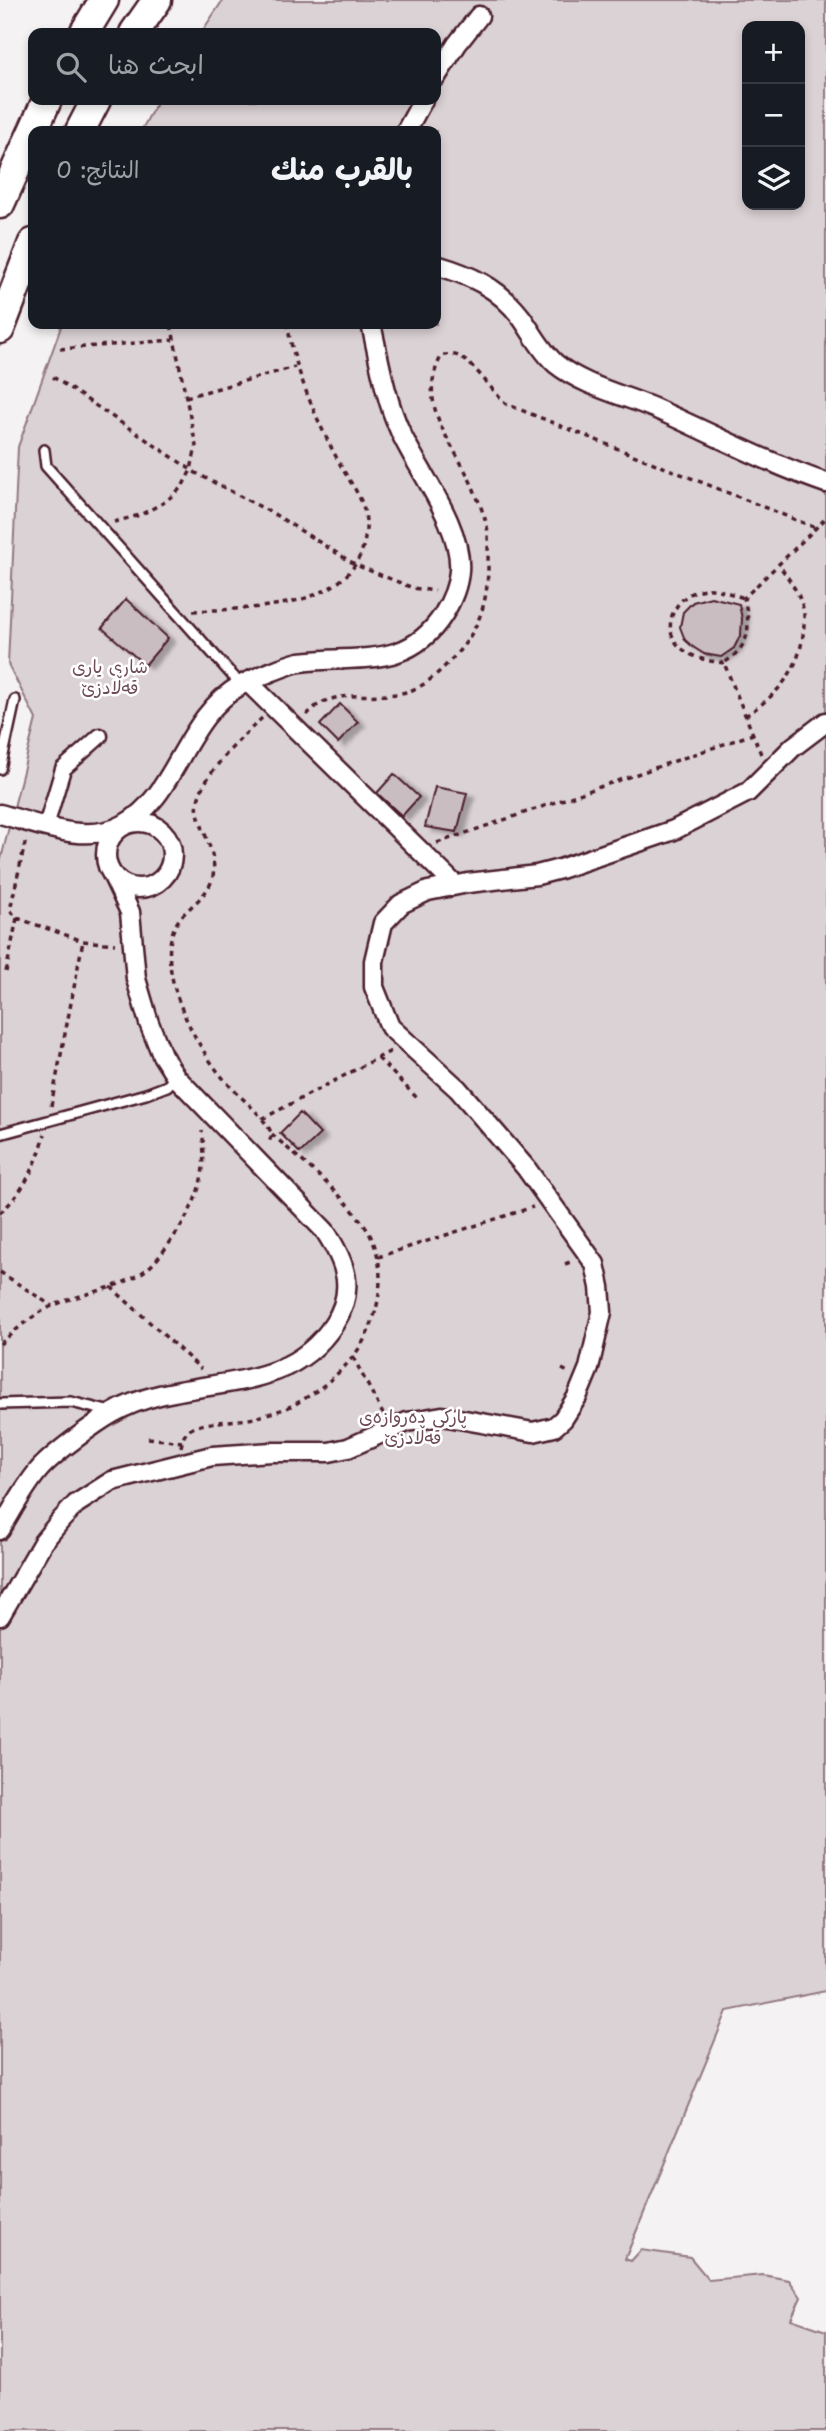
<!DOCTYPE html>
<html lang="ar">
<head>
<meta charset="utf-8">
<style>
  body { margin:0; font-family:"Shantell Sans","Playpen Sans Arabic",sans-serif; background:#20242c; color:#f1f3f6; direction:rtl }
  .controls { position:absolute; right:21px; top:21px; display:grid; overflow:hidden; border-radius:14px; box-shadow:0 4px 10px #0003 }
  .controls button { width:63px; height:63px; display:grid; place-items:center; padding:0; border:0; border-bottom:2px solid #363941; background:#171b24; color:#f1f3f6; font:35px sans-serif }
  .list { margin:0; padding:0; list-style:none }
  h2 { display:flex; justify-content:space-between; align-items:center; height:91px; margin:0; padding:0 28px; font-size:30px }
  h2 small { font-size:23px; font-weight:400; color:#9ea1a6 }
  .icon { flex:none; width:38px; height:38px; fill:none; stroke:currentColor; stroke-width:2; stroke-linecap:round; stroke-linejoin:round }
  .map { position:relative; flex:none; width:826px; height:2431px; overflow:hidden; direction:ltr }
  .search { position:absolute; background:#171b24; box-shadow:0 4px 10px #0003; left:28px; top:28px; width:413px; height:77px; display:flex; align-items:center; gap:18px; box-sizing:border-box; padding:0 24px; border-radius:14px; color:#9ea1a6; font-size:26px }
  .panel { position:absolute; background:#171b24; box-shadow:0 4px 10px #0003; left:28px; top:126px; width:413px; height:203px; border-radius:14px; direction:rtl }
  .map>svg:first-child { display:block }
  .green { fill:#dbd2d5; stroke:#927880; stroke-width:2; fill-rule:evenodd }
  .building { fill:#cabdc1; stroke:#4a1f2b; stroke-width:2; filter:url(#shadow) }
  .lines { fill:none; stroke-linecap:round; stroke-linejoin:round }
  .service-casing { stroke:#4a1f2b; stroke-width:14 }
  .pedestrian-casing { stroke:#4a1f2b; stroke-width:19 }
  .minor-casing { stroke:#4a1f2b; stroke-width:23 }
  .primary-casing { stroke:#4a1f2b; stroke-width:33 }
  .path { stroke:#4a1f2b; stroke-width:3.5; stroke-dasharray:5 5; stroke-linecap:butt }
  .service { stroke:#fff; stroke-width:9 }
  .pedestrian { stroke:#fff; stroke-width:14 }
  .minor { stroke:#fff; stroke-width:18 }
  .primary { stroke:#fff; stroke-width:28 }
  .labels { text-anchor:middle; dominant-baseline:central; stroke-width:5; stroke-linejoin:round; paint-order:stroke }
  .park-label { font-size:18px; fill:#6e4c56; stroke:#fff }
</style>
</head>
<body>
<div class="map">
<svg width="826" height="2431" viewBox="0 0 826 2431">
  <defs>
    <filter id="shadow"><feDropShadow dx="7" dy="4" stdDeviation="2" flood-color="#0004"/></filter>
  </defs>
  <rect width="100%" height="100%" fill="#f4f2f2"/>
  <filter id="ink" filterUnits="userSpaceOnUse"><feTurbulence type="fractalNoise" baseFrequency=".0143" numOctaves="2"/><feDisplacementMap in="SourceGraphic" scale="14" xChannelSelector="R" yChannelSelector="G"/><feConvolveMatrix kernelMatrix="1 2 1 2 8 2 1 2 1" color-interpolation-filters="sRGB"/></filter>
  <g filter="url(#ink)">
    <path class="green" d="M223 0H826V1991L727 2011 625 2259 631 2261 641 2250 690 2257 709 2280 763 2275 789 2280 801 2297 791 2319 826 2331V2431H0V863L36 719 8 664 18 447 62 324H436V131H141L158 100H436V33H201ZM747 26H800V205H747Z"/>
    <path class="building" d="M711 597 739 604 742 619 741 634 734 648 721 657 704 654 693 647 685 640 680 627 683 612 693 602Z
      M126 599 168 638 145 665 102 628Z
      M340 704 358 722 338 743 320 725Z
      M394 774 419 797 402 816 377 793Z
      M435 787 467 793 457 832 425 827Z
      M300 1113 320 1134 300 1153 280 1133Z"/>
    <g class="lines">
      <defs>
        <path id="service" d="M44 450 46 466 241 685
          M0 769 15 700
          M0 1134 146 1094 167 1086 176 1077
          M0 1404 71 1402 111 1412"/>
        <path id="pedestrian" d="M46 826 63 769 100 736"/>
        <path id="minor" d="M436 77 457 44 479 16
          M406 131 423 100
          M436 265C470 275 498 287 521 317 532 332 541 351 556 364 582 385 623 395 654 408 711 433 767 463 826 483
          M248 682 455 885
          M0 814C38 824 86 845 123 825 177 797 183 718 241 685 253 679 288 664 300 662 357 654 407 671 443 615 451 602 458 586 459 571 463 527 418 471 400 431 385 398 379 359 371 324
          M106 855a33 33 0 1 1 66 0a33 33 0 1 1-66 0Z
          M0 1530C12 1511 23 1489 38 1471 50 1456 95 1423 113 1413 185 1371 283 1403 334 1324 356 1290 346 1263 325 1231L176 1077 162 1055 149 1023 136 979 130 912 112 874
          M0 1616 43 1542 61 1520 76 1504 112 1481 212 1456 272 1452H329L348 1448 407 1422 442 1416 533 1432 554 1427 563 1419 577 1397 589 1368 602 1312 600 1287 595 1264 526 1168 458 1089 390 1027 374 987V961L383 923 401 904 428 891 468 883 537 875 560 869 674 830 748 792 793 747 826 722"/>
        <path id="primary" d="M84 33 104 0
          M134 33 157 0
          M80 131 96 100
          M0 204 47 100
          M0 329 33 243"/>
      </defs>
      <use href="#service" class="service-casing"/>
      <use href="#pedestrian" class="pedestrian-casing"/>
      <use href="#minor" class="minor-casing"/>
      <use href="#primary" class="primary-casing"/>
      <path class="path" d="M60 349 173 340
        M53 377 196 473 274 514 356 565 413 588 435 591
        M186 397 295 367
        M114 522 140 515 165 502 182 487 191 470 196 446 171 324
        M193 611C248 608 349 611 364 543 367 531 367 518 363 506 358 491 347 478 340 464 316 420 296 373 287 324
        M724 663C708 661 690 658 678 645 657 621 683 586 712 589 722 590 734 595 744 598
        M307 715C331 684 379 703 412 690 428 684 439 672 450 661 482 628 489 599 488 554 488 544 489 532 486 522 483 512 479 502 475 492 457 445 413 407 442 355 447 355 454 354 458 356 475 364 492 391 506 404L816 528
        M745 716C776 696 798 673 803 635 804 626 805 617 803 608 799 592 788 578 779 565
        M262 718C242 737 191 784 198 813 203 835 219 857 212 880 205 901 180 910 173 931 157 978 199 1053 230 1086 245 1102 263 1115 272 1134L268 1145
        M761 754 724 663C751 645 751 628 744 598L826 518
        M437 843 753 734
        M17 918 83 941 115 944
        M6 972 17 918 10 910 26 839
        M378 1058 417 1098
        M51 1106 83 941
        M262 1119 391 1051
        M0 1213C24 1191 37 1165 45 1134
        M378 1257 533 1207
        M565 1264 573 1261
        M0 1272 52 1306
        M111 1287 201 1369
        M0 1344C18 1328 34 1313 57 1304 86 1292 121 1289 147 1269 155 1263 162 1253 168 1245 195 1208 209 1177 202 1131
        M353 1357 383 1414
        M562 1369 570 1373
        M148 1438 182 1442
        M181 1447C182 1442 183 1436 187 1432 199 1420 237 1422 254 1418 265 1415 279 1411 289 1407 312 1396 336 1378 352 1358 380 1324 391 1266 366 1228 342 1192 304 1164 272 1134"/>
      <use href="#service" class="service"/>
      <use href="#pedestrian" class="pedestrian"/>
      <use href="#minor" class="minor"/>
      <use href="#primary" class="primary"/>
    </g>
  </g>
  <g class="labels">
    <g class="park-label">
      <text x="110" y="667">شاری یاری<tspan x="110" dy="21">قەڵادزێ</tspan></text>
      <text x="413" y="1417">پارکی دەروازەی<tspan x="413" dy="21">قەڵادزێ</tspan></text>
    </g>
  </g>
</svg>
<div class="controls">
<button>+</button>
<button>−</button>
<button><svg class="icon" aria-label="layers" viewBox="0 0 24 24"><path d="M12 4l9 5-9 5-9-5zM3 14l9 5 9-5"/></svg></button>
</div>
<div class="search"><svg class="icon" aria-label="search" viewBox="0 0 24 24"><circle cx="10" cy="10" r="6"/><path d="M15 15l6 6"/></svg>ابحث هنا</div>
<section class="panel">
<h2>بالقرب منك<small>النتائج: 0</small></h2>
<ul class="list">
</ul>
</section>
</div>
</body>
</html>
